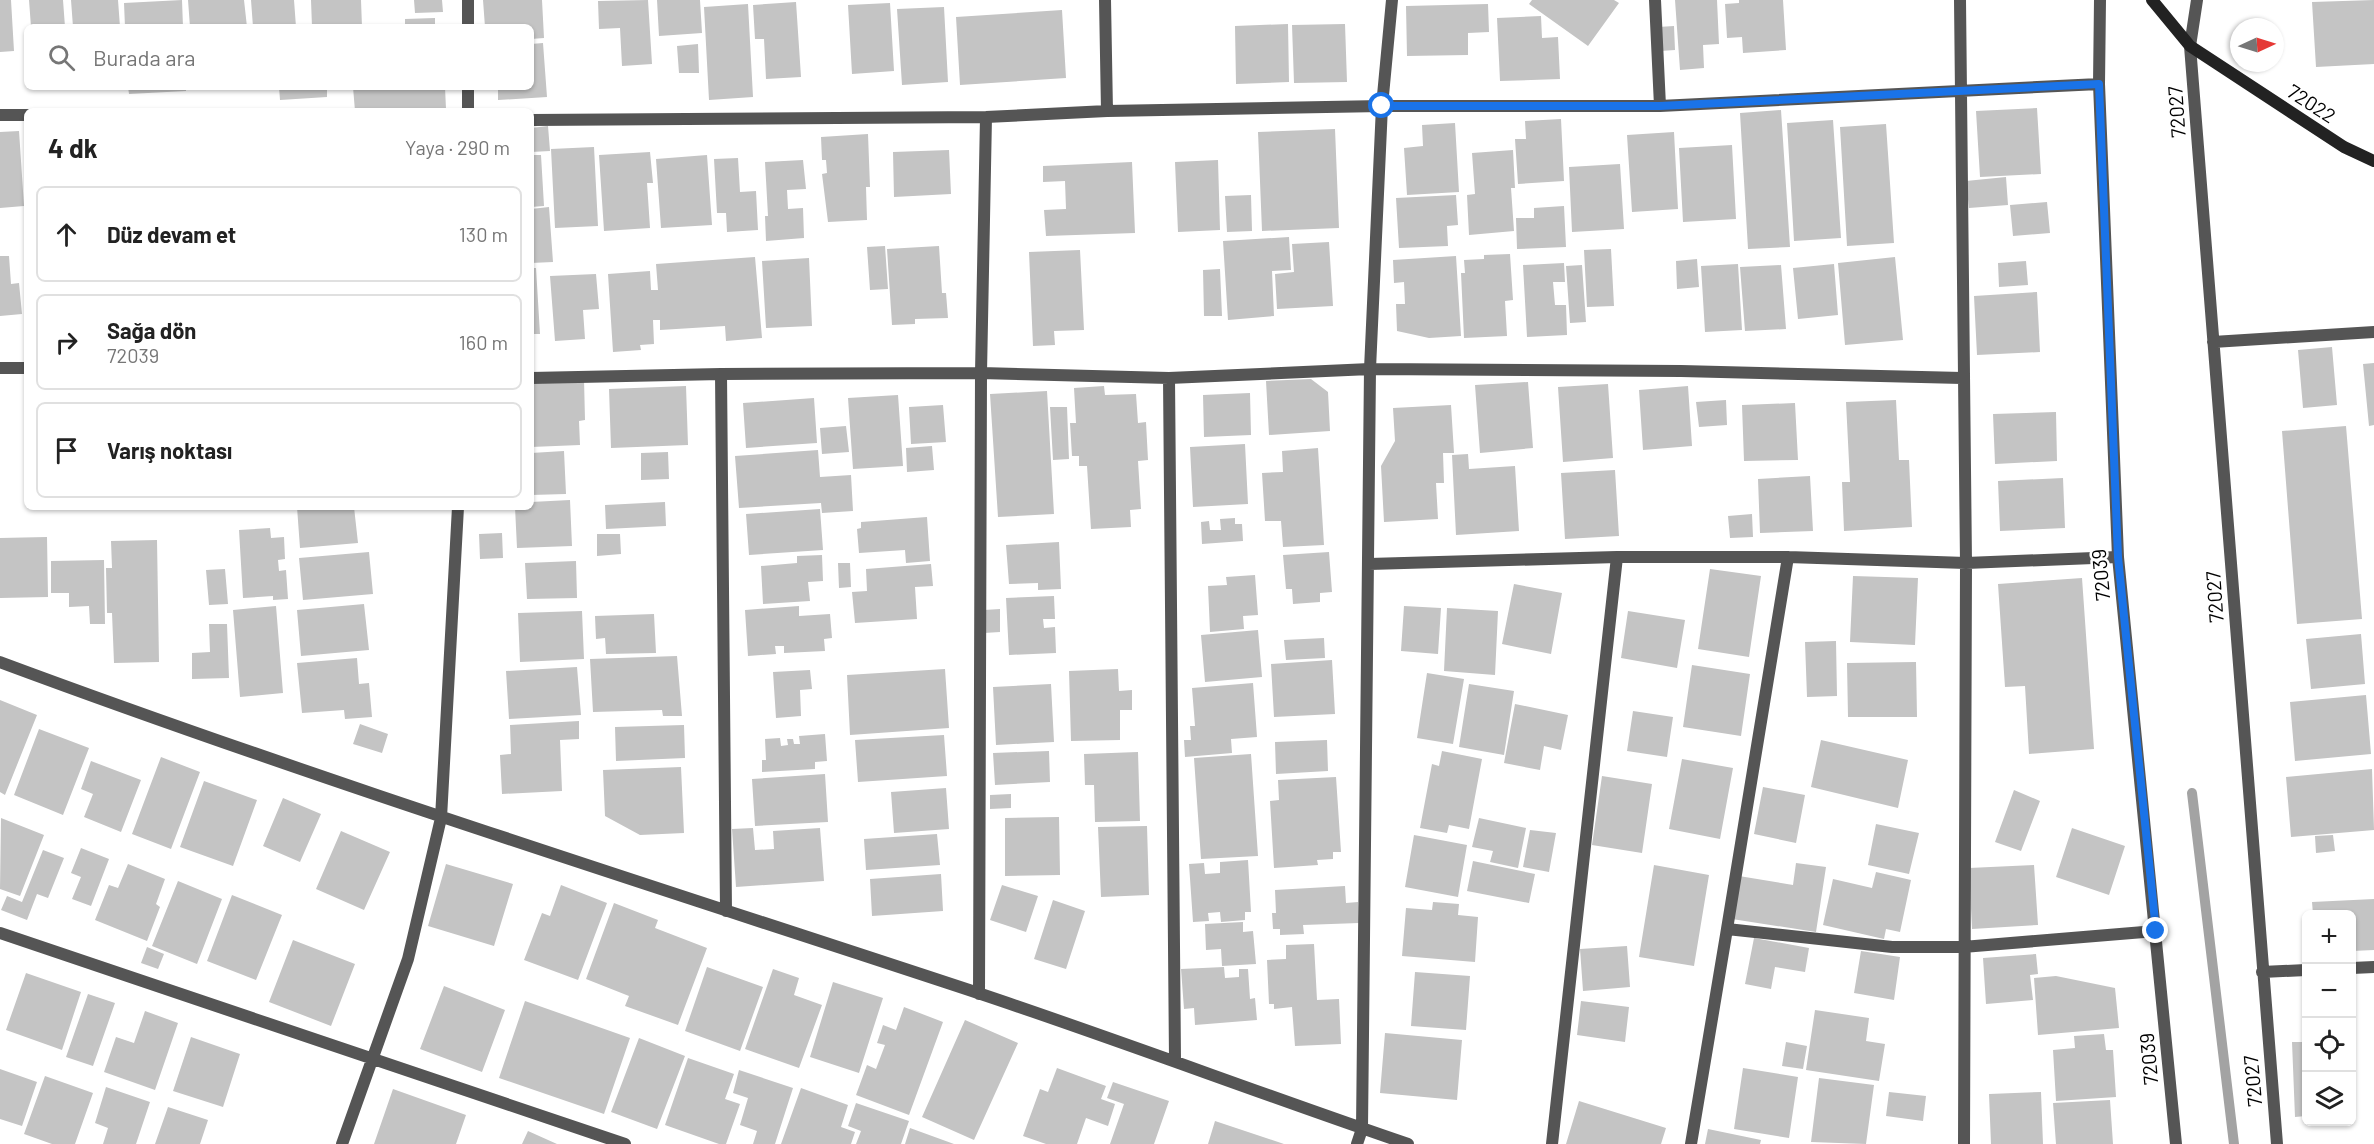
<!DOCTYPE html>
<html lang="tr">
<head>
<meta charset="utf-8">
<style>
  body { margin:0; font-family:Barlow,sans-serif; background:#f6f6f6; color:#222 }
  .controls { position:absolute; right:18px; bottom:18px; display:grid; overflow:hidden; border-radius:9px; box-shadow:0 2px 4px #0004 }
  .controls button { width:54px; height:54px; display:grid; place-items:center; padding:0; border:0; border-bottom:2px solid #e0e0e0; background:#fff; color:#222; font:30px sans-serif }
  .compass { position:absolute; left:2230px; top:18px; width:54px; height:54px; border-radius:50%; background:#fff; box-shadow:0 2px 4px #0004; rotate:86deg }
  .stop { position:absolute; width:18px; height:18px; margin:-14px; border:4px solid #1a73e8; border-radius:50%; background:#fff }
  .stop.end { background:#1a73e8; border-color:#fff; box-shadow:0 2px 6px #0008 }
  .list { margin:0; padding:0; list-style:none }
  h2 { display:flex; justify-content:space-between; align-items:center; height:78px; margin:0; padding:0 24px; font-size:26px }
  h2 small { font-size:20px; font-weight:400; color:#767676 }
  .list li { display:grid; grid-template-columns:39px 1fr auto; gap:18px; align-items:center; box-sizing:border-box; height:96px; margin:0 12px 12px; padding:0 12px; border:2px solid #e0e0e0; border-radius:9px }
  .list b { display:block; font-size:22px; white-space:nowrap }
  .list p { margin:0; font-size:20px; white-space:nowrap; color:#767676 }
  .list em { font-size:20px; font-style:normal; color:#767676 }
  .icon { flex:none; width:33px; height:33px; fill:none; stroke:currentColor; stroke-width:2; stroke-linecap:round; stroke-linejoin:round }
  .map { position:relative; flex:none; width:2374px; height:1144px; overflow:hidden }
  .search { position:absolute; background:#fff; box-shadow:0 2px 4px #0004; left:24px; top:24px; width:510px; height:66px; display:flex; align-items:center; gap:15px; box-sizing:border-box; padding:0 21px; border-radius:9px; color:#767676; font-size:22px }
  .panel { position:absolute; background:#fff; box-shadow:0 2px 4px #0004; left:24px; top:108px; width:510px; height:402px; border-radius:9px }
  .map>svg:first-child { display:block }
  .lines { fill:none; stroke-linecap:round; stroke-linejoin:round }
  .stream { stroke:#a3a3a3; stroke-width:10 }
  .building { fill:#c4c4c4 }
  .street { stroke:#555; stroke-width:12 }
  .secondary { stroke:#222; stroke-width:12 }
  .route { stroke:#1a73e8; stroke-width:8 }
  .labels { text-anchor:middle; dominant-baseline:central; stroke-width:5; stroke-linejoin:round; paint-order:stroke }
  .street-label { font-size:20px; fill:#000; stroke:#fff }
</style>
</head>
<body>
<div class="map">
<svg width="2374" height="1144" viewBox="0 0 2374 1144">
  <rect width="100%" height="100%" fill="#fff"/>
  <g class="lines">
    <path class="stream" d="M2192 793 2234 1144"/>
  </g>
  <path class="building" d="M0 0H11L14 51 0 52Z
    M29 0H63L65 27H31Z
    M71 0H118L120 27H73Z
    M182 0 183 27H125L124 3Z
    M188 0H244L247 27H190Z
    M251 0H294L296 27H253Z
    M311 0H361L362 27H312Z
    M414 0H442L443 12 415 13Z
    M483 0H542L544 38 531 39V27H485Z
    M648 0 652 64 622 66 620 28 599 29 598 1Z
    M657 0H700L702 33 659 36Z
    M1532 0H1614L1619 3 1588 46 1529 4Z
    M1675 0H1717L1719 44 1703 45 1704 68 1680 70Z
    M1739 0H1783L1786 50 1743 53 1742 37 1727 38 1725 4 1739 3Z
    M2374 0V64L2316 67 2312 2Z
    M796 2 801 77 766 79 764 39H755L753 5Z
    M890 3 894 71 852 74 848 5Z
    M748 4 753 97 709 100 704 7Z
    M1488 4 1489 32 1468 33V55L1407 56 1406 6Z
    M944 7 948 82 902 85 897 9Z
    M1062 10 1066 78 960 85 956 17Z
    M1541 16 1542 38 1558 37 1560 79 1500 81 1497 18Z
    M435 18V27H405V19Z
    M1288 24 1289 82 1236 84 1235 26Z
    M1345 24 1347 82 1294 83 1292 25Z
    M1674 26 1675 50 1660 51 1658 27Z
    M543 43 547 97 498 100V87H531V44Z
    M698 44 699 73H679L677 46Z
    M128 87H186V91L129 94Z
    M279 87H327V97L280 100Z
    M353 87H445L446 109 355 111Z
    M2037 108 2041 174 1980 177 1976 111Z
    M1781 110 1790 247 1748 249 1740 113Z
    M1561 119 1564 181 1518 184 1515 139H1526L1525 121Z
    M1833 120 1841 238 1794 241 1787 123Z
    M1455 123 1459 192 1407 195 1404 148 1423 146 1422 125Z
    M1886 124 1894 243 1847 246 1840 127Z
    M548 126 550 151 531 152V128Z
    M1335 129 1339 228 1262 231 1258 132Z
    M19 131 24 206 0 208V132Z
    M1674 132 1678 209 1632 212 1627 135Z
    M868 134 870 187H866L867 220 828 222 822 174 827 173 826 160H822L821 137Z
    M1732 145 1736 219 1683 222 1679 148Z
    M594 147 598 226 555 228 551 149Z
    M949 150 951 194 894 197 893 152Z
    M1513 150 1515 188H1511L1514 231 1469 235 1467 195 1475 194 1472 153Z
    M650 152 653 183H647L650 228 604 231 599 155Z
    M531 155H541L544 206 531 207Z
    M707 155 712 225 661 228 656 159Z
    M738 158 740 192 756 191 758 230 727 232 726 213H717L714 159Z
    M803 160 806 189 787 190 788 209 803 208 804 238 766 241 765 216H768L765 162Z
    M1218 160 1220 230 1178 232 1175 162Z
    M1132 162 1135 233 1046 236 1044 210 1066 209 1065 181 1043 182V166Z
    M1620 164 1624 229 1572 232 1569 167Z
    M2006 177 2008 205 1969 208 1966 181Z
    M1251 195 1252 231 1227 232 1225 196Z
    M1456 195 1458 225 1447 226 1448 246 1399 248 1396 198Z
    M2047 202 2050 233 2013 236 2010 205Z
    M1564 206 1566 247 1517 249 1516 218H1534V208Z
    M549 207 553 262 531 263V209Z
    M1289 237 1291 270 1272 271 1274 316 1228 320 1223 241Z
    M1329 242 1333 306 1277 309 1275 274 1294 272 1292 244Z
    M885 246 888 289 870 290 867 247Z
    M939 246 942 293H946L948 318 915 319V324L892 325 887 249Z
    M1611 249 1614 306 1587 307 1584 250Z
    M1080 250 1084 330 1054 331 1055 345 1033 346 1029 252Z
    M1510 254 1513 300 1505 301 1507 336 1464 338 1461 273H1465L1464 260 1484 259V255Z
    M0 256H9L11 284 19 283 22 314 0 316Z
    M1456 256 1461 336 1429 338 1397 331 1396 304H1405L1404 282 1394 283 1393 260Z
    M755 257 762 338 726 341 725 326 660 330V320H653L654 344 640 345 641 350 613 352 608 274 650 271 651 290H658L656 264Z
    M1895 257 1903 340 1845 345 1838 263Z
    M809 258 812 326 766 328 762 261Z
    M1697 259 1699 287 1677 289 1676 261Z
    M2026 261 2028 285 1999 287 1998 263Z
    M1564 263 1565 282H1553L1555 305H1566L1567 335 1527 337 1523 265Z
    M1738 264 1742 330 1705 332 1701 266Z
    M1834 264 1838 315 1798 319 1793 268Z
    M1582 265 1586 322 1570 323 1566 266Z
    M1781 265 1786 329 1745 331 1740 267Z
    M531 268H536L540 334H531Z
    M1220 269 1222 316H1204L1203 270Z
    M596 274 599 309 583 310 585 339 555 341 550 276Z
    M2037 292 2040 352 1977 355 1974 296Z
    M2332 347 2337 405 2303 408 2298 350Z
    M2374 363V425L2369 426 2363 364Z
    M584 379 585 420 579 421 580 445 531 447V381Z
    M1311 379 1328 392 1330 431 1269 435 1266 381Z
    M1528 382 1533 448 1480 453 1475 385Z
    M1608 384 1613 458 1563 462 1558 387Z
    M686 386 688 445 611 448 609 389Z
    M1104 386 1105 395 1136 394 1138 423 1146 422 1148 460 1138 461 1141 509 1130 510 1131 527 1091 529 1087 466H1079V456H1072L1070 423H1076L1074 388Z
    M1688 386 1692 446 1643 450 1639 390Z
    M1047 391 1054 514 998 517 990 394Z
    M1250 393 1251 435 1204 437 1203 395Z
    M898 395 903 466 853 469 848 398Z
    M814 398 817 443 746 448 743 403Z
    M1726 400 1727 425 1699 427 1696 402Z
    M1896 400 1899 460H1909L1912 527 1844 531 1842 482H1850L1846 402Z
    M1795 403 1798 460 1744 461 1742 405Z
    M943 405 946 442 911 444 909 407Z
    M1451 405 1454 453H1443L1444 483H1436L1438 519 1384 522 1381 466 1395 441 1393 408Z
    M1050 407H1067L1069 459 1053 460Z
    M2056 412 2057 461 1995 464 1993 414Z
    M846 426 849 452 822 454 820 428Z
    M2346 426 2362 619 2297 624 2282 431Z
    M1245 444 1248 504 1193 507 1190 447Z
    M932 446 934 470 907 472 906 448Z
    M1318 448 1324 545 1283 547 1281 521H1265L1262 473 1283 472 1282 451Z
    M818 450 820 477 851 475 853 511 822 513 821 503 739 508 735 456Z
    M564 451 566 494 531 495V453Z
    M668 452 669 479 641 480V453Z
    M1468 454 1469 469 1515 466 1519 531 1456 535 1452 455Z
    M1615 470 1619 536 1565 539 1561 473Z
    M1810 476 1813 531 1760 533 1758 479Z
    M2063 478 2065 528 2000 531 1998 481Z
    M570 500 572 546 517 548 515 507H531V502Z
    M665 502 666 526 606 529 605 505Z
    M297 507H354L358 543 300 548Z
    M820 509 823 550 749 555 746 514Z
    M1752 514 1753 537 1730 538 1728 516Z
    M927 517 930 561 906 563 905 550 859 553 857 529 861 528V522Z
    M1235 518V524H1242L1243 541 1202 544 1201 522 1209 521 1210 530H1221L1220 519Z
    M270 528 271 538 284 537 285 559 278 560 279 571 286 570 288 599 273 600V596L243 598 239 530Z
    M502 533 503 558 480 559 479 534Z
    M597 534H620L621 554 597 556Z
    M47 537 48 597 0 598V538Z
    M157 540 159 662 114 663 112 613H107L106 568H112L111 541Z
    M1059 542 1061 589 1038 590V583L1009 584 1006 545Z
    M369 552 373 594 303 600 299 558Z
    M1329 552 1332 592 1320 593V602L1293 604 1292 589H1286L1283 555Z
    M822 555 823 581 808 582 810 601 763 604 761 566 797 563V556Z
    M104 560 105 624H90L89 606 69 607V593H51V561Z
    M576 561 577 598 527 599 525 563Z
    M838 563H850L851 587 839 588Z
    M931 564 933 586 915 587 917 619 855 623 852 592 867 591 866 569Z
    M225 569 228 604 209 605 206 570Z
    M1710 569 1761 576 1749 657 1698 649Z
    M1255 575 1258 615 1243 616 1244 629 1210 632 1208 586 1227 585 1226 577Z
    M1853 576 1918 578 1915 645 1850 642Z
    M2082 578 2094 749 2029 754 2025 686 2005 687 1998 584Z
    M1514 584 1562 593 1551 654 1502 644Z
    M1054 596 1055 619H1043L1044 628 1055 627 1056 653 1009 655 1006 598Z
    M364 604 369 650 301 656 297 610Z
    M276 606 283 693 240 697 233 610Z
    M799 606V616L830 614 832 638 824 639 825 651 784 653V646H775L776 654 748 656 745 610Z
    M1404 606 1441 608 1438 654 1401 651Z
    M1447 608 1498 611 1495 675 1444 671Z
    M1000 609V632L984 633V610Z
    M582 611 584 659 520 662 518 613Z
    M1628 611 1685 620 1677 668 1621 658Z
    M654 614 656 653 606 654 605 638 596 639 595 616Z
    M209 624H227L229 678 192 679V653L210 652Z
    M1258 630 1262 677 1205 682 1201 635Z
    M2361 634 2365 684 2311 689 2306 639Z
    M1324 638 1325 658 1286 660 1284 640Z
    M1836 641 1837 696 1807 697 1805 642Z
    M677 656 682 716H663L662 710 593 712 590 659Z
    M357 658 359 684 369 683 372 717 345 719 344 710 302 713 297 663Z
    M1332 660 1335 714 1274 717 1271 664Z
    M1916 662 1917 717H1848L1847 663Z
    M1692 665 1750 674 1741 736 1683 727Z
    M577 667 581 715 509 719 506 671Z
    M945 669 949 728 850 735 847 675Z
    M1118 669 1119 691 1132 690V710H1120V740L1071 741 1069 671Z
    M810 670 812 689 800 690 801 716 776 718 773 672Z
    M1427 673 1464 679 1453 744 1417 738Z
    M1253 683 1257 737 1231 739 1232 753 1185 757 1184 740H1191L1190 726H1195L1192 688Z
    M1051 684 1054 742 996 745 993 687Z
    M1469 684 1514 691 1504 755 1459 747Z
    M2366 695 2371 754 2295 761 2290 702Z
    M0 700 37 715 5 795 0 792Z
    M1515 704 1568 715 1561 750 1544 746 1540 770 1504 763Z
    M1633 711 1673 717 1667 757 1627 751Z
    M579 721V739L560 740 562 791 502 794 500 755 511 754 510 725Z
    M360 724 388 734 382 753 353 744Z
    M684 725 685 758 616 761 615 727Z
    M39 729 89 748 63 815 14 795Z
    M825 734 827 761 815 762V769L762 772V760H766L765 739 780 738 781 746 788 745 787 739H793L794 744H800L799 736Z
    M944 735 947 776 858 782 855 740Z
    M1327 740 1328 771 1276 774 1275 742Z
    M1821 740 1908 760 1898 808 1811 787Z
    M1049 751 1050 782 995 785 993 753Z
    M1442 751 1482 759 1469 829 1449 825 1447 833 1420 828 1432 764 1439 766Z
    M1138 752 1140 821 1095 822 1094 785H1085L1084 754Z
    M1251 754 1258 856 1201 859 1194 758Z
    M161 757 200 772 171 849 132 834Z
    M1682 759 1733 768 1720 839 1669 829Z
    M91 761 141 780 121 832 84 817 93 794 81 789Z
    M681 767 684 833 640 835 605 816 603 770Z
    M2372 769 2374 830 2291 837 2286 777Z
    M825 774 828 822 755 826 752 779Z
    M1602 776 1652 784 1642 853 1592 845Z
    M1336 777 1341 852H1333V859L1317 860 1318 865 1274 868 1270 801 1279 800 1278 780Z
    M204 781 257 800 233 866 180 847Z
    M1763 787 1805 795 1796 843 1754 834Z
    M946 788 949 829 894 833 891 792Z
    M2014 790 2040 801 2021 851 1995 842Z
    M1011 794V808L990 809V795Z
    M283 798 321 814 300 862 263 846Z
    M1059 817 1060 875 1005 876V818Z
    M1 818 44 835 20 896 0 889Z
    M1479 818 1526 828 1518 868 1490 862 1493 851 1472 847Z
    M1876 824 1919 833 1909 874 1868 865Z
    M1147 826 1149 895 1101 897 1098 827Z
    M753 828 755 850 774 849 773 831 820 828 824 881 736 887 732 829Z
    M2072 828 2125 846 2109 895 2056 877Z
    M1530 830 1556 833 1549 872 1523 867Z
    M341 831 390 852 364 910 316 889Z
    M937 834 940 865 866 870 864 839Z
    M1414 835 1467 845 1458 897 1405 887Z
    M2333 835 2335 851 2316 853 2315 836Z
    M81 848 109 859 91 906 72 899 81 877 71 873Z
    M43 850 64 858 48 898 37 894 27 920 1 910 7 896 22 902Z
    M1248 860 1251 912H1245V920L1221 922 1220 912 1208 913 1209 921 1193 922 1189 864 1204 863 1205 874 1220 873V862Z
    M1473 861 1535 874 1529 903 1467 891Z
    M1796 863 1826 867 1816 932 1732 919 1739 876 1793 885Z
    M128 864 165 879 156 904 160 907 147 941 95 920 109 885 118 888Z
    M446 864 513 884 494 946 428 926Z
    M1654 865 1709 875 1694 966 1639 957Z
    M2034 865 2038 925 1972 929 1969 868Z
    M1876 872 1911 880 1900 932 1886 929 1884 939 1823 925 1833 879 1872 888Z
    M941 874 943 911 872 916 870 879Z
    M178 881 222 899 197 964 152 946Z
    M561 885 607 903 578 980 524 960 542 913 550 916Z
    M1002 885 1038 896 1026 932 990 920Z
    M1345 886 1346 903 1358 902 1359 923 1303 925 1304 934 1280 935V929H1273L1272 913H1276L1275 890Z
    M232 895 282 915 256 980 207 961Z
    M2374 899V950L2352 951V914H2313L2312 902Z
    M1053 900 1085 911 1066 969 1034 959Z
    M1433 902 1459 904 1458 915 1478 917 1475 962 1402 956 1406 908 1432 910Z
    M614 903 658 920 655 928 707 948 678 1025 625 1006 629 996 586 979Z
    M1243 922V932L1253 931 1256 964 1222 966 1221 949 1206 950 1205 924Z
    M1754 938 1809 948 1805 972 1775 967 1771 989 1745 984Z
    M293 940 355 964 331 1026 269 1002Z
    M1314 944 1317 1000 1339 999 1341 1044 1295 1046 1292 1007 1274 1009V1004H1269L1267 960 1286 959V945Z
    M1627 946 1630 987 1583 991 1580 949Z
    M147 947 164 954 158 969 141 963Z
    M1861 951 1900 957 1894 1000 1854 993Z
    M2036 954 2038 974 2030 975 2033 1000 1986 1004 1983 958Z
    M707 967 763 987 740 1051 685 1031Z
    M1224 967 1225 978 1239 977V969H1248L1250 999 1255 998 1257 1020 1195 1025 1194 1008 1184 1009 1181 969Z
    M773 969 799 978 794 995 822 1005 799 1068 745 1049Z
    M1415 972 1470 976 1466 1030 1411 1026Z
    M26 973 81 992 62 1050 6 1030Z
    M2056 976 2115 988 2119 1028 2038 1035 2034 978Z
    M833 982 883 998 859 1073 810 1057Z
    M444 986 505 1010 482 1072 420 1049Z
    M88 994 115 1003 93 1066 66 1057Z
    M525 1001 630 1038 604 1114 499 1078Z
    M1581 1001 1629 1007 1625 1042 1577 1035Z
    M904 1007 943 1022 909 1115 856 1095 867 1065 876 1069 885 1045 877 1043 883 1025 896 1030Z
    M1815 1010 1869 1018 1866 1041 1885 1044 1879 1081 1806 1070Z
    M145 1011 178 1023 155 1090 104 1072 116 1037 134 1043Z
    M965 1020 1018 1043 974 1140 922 1117Z
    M1385 1033 1462 1040 1457 1100 1380 1093Z
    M2104 1034 2106 1050H2113L2116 1097 2056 1101 2053 1050 2075 1048 2074 1036Z
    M191 1037 240 1054 223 1107 173 1091Z
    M639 1038 685 1056 657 1129 611 1112Z
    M1786 1042 1807 1046 1803 1069 1782 1066Z
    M2292 1042H2306V1116L2295 1117Z
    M688 1058 734 1074 725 1099 740 1104 726 1144H719L665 1125Z
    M1057 1068 1106 1086 1101 1099 1115 1104 1108 1126 1086 1118 1077 1144H1046L1023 1136 1040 1089 1048 1092Z
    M1743 1068 1798 1077 1789 1138 1734 1129Z
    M0 1069 37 1082 22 1126 0 1119Z
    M739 1070 793 1088 775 1144H753L757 1131 740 1125 748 1098 733 1093Z
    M45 1076 93 1093 75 1144H52L24 1134Z
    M1819 1078 1874 1085 1866 1144 1811 1142Z
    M1113 1082 1169 1101 1154 1144H1110L1124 1104 1107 1098Z
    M106 1087 150 1102 136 1144H103L108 1128 95 1123Z
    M801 1088 848 1105 841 1127 855 1132 851 1144H781Z
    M393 1089 466 1115 456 1144H374Z
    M1889 1092 1926 1096 1923 1121 1886 1116Z
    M2041 1092 2043 1144H1991L1989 1094Z
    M2110 1100 2113 1144H2056L2053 1103Z
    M1579 1101 1666 1128 1661 1144H1566Z
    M856 1103 909 1121 901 1144H856L861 1131 848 1126Z
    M168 1107 208 1120 200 1144H155Z
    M1215 1121 1284 1144H1208Z
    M910 1128 954 1144H905Z
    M1708 1129 1761 1140 1760 1144H1705Z
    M528 1131 557 1144H522Z"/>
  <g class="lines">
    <path class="street" d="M468 0V27
      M1105 0 1107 111
      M1655 0 1660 106
      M1960 0 1966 563 1964 1144
      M2100 0 2099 84 2118 557 2176 1144
      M2197 0 2190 46 2277 1144
      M468 87V111
      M0 115H27
      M531 120 986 117 1107 111 1382 106H1660L2099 84
      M2213 342 2374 332
      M0 368H27
      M721 374 726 911
      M531 378 721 374 981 373 1169 378 1370 369 1681 371 1962 378
      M1169 378 1175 1060
      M1369 564 1617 557H1788L1966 563 2118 557
      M0 662C323 782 651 885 978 993 1122 1041 1264 1095 1408 1144
      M1727 929 1788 557
      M0 933 625 1144
      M2352 968 2374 967
      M2262 972 2306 970
      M979 994 981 373 986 117
      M342 1144 408 959 441 818 458 507
      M1357 1144 1362 1129 1370 369 1382 106 1392 0
      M1552 1144 1617 557
      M1691 1144 1727 929 1892 947H1963L2156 931"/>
    <path class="secondary" d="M2152 0 2190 46 2344 147 2374 161"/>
  </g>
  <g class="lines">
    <path class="route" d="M1382 106H1660L2099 84 2118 557 2156 931"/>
  </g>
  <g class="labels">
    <g class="street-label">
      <text transform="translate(2312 103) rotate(33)">72022</text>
      <text transform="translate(2176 112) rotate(-94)">72027</text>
      <text transform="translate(2100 575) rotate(-95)">72039</text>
      <text transform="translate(2214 597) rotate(-94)">72027</text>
      <text transform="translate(2148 1059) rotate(-95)">72039</text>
      <text transform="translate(2252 1081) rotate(-95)">72027</text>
    </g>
  </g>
</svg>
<div class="controls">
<button>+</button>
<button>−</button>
<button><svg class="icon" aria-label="locate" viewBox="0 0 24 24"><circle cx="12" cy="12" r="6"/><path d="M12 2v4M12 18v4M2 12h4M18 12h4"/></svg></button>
<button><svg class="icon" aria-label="layers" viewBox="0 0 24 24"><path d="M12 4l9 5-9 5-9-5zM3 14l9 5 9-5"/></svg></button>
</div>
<svg class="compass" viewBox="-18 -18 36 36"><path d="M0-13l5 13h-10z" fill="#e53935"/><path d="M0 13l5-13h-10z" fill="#767676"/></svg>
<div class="stop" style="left:1382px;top:106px"></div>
<div class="stop end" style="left:2156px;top:931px"></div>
<div class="search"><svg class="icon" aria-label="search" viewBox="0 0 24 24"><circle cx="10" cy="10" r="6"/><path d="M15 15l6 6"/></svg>Burada ara</div>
<section class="panel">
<h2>4 dk<small>Yaya · 290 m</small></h2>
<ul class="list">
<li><svg class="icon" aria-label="ahead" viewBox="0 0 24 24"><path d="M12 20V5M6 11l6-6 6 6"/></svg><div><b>Düz devam et</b></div><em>130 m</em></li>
<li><svg class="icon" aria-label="right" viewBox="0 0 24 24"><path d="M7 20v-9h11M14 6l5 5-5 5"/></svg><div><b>Sağa dön</b><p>72039</p></div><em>160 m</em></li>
<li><svg class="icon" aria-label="arrive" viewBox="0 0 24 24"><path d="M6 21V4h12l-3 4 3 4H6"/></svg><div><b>Varış noktası</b></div></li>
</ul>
</section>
</div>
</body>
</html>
